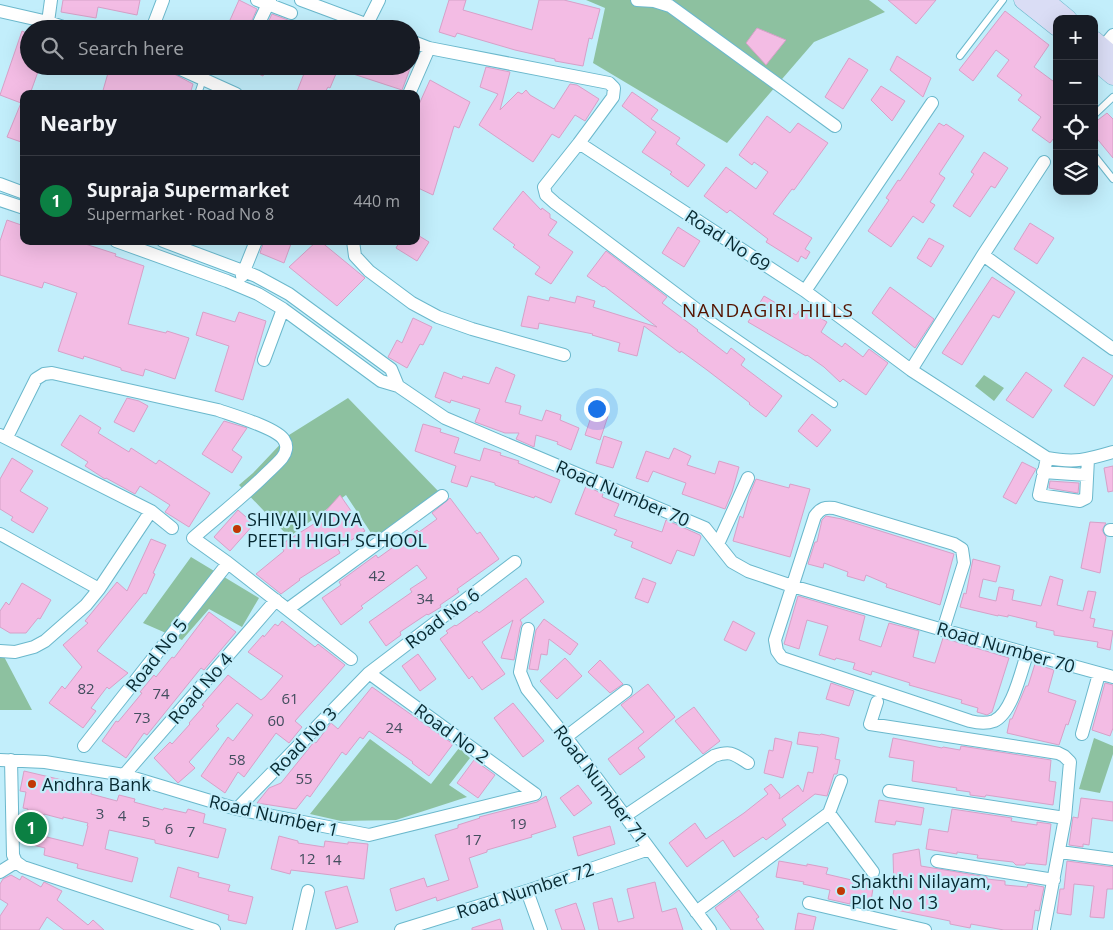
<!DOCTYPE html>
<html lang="en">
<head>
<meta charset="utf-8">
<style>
  body { margin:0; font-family:"Open Sans",sans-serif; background:#20242c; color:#f1f3f6 }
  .controls { position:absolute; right:15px; top:15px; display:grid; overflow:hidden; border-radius:10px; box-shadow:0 5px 20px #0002 }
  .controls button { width:45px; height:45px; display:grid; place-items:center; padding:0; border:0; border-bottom:1px solid #363941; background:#171b24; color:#f1f3f6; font:25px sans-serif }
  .you { position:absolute; left:596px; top:408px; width:18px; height:18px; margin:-12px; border:4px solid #fff; border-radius:50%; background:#1a73e8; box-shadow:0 0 0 8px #1a73e833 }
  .badge { display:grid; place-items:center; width:32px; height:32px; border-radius:50%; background:#0b8043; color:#fff; font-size:16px; font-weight:700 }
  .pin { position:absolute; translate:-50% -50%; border:2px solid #fff; box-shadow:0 1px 5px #0006 }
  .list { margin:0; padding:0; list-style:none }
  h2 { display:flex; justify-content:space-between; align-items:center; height:65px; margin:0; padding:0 20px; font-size:21px }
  h2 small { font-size:16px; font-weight:400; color:#9ea1a6 }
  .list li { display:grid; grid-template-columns:32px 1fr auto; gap:15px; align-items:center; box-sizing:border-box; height:90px; padding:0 20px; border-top:1px solid #363941 }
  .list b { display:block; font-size:19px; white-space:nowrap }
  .list p { margin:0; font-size:16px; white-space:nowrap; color:#9ea1a6 }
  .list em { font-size:16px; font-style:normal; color:#9ea1a6 }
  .icon { flex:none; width:28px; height:28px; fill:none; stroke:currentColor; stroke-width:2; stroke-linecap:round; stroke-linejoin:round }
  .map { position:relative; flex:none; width:1113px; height:930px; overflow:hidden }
  .search { position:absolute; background:#171b24; box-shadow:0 5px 20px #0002; left:20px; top:20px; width:400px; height:55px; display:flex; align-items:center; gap:12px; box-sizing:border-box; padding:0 18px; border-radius:28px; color:#9ea1a6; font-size:19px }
  .panel { position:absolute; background:#171b24; box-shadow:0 5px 20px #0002; left:20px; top:90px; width:400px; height:155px; border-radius:10px }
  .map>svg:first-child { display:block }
  .green { fill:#8dc1a0 }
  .building { fill:#f3bce4; stroke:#d6a1c8; fill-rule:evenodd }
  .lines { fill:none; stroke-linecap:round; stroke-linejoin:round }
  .lane-casing { stroke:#6bb8cc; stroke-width:8 }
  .street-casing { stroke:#6bb8cc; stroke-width:14 }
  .secondary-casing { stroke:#6bb8cc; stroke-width:19 }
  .lane { stroke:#fff; stroke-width:6 }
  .street { stroke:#fff; stroke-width:12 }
  .secondary { stroke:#daddf5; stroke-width:18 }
  .poi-dot { fill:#c03805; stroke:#c2eefb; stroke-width:2 }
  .labels { text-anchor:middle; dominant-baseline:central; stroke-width:4.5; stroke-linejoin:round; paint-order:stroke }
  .number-label { font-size:15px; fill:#424e5e }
  .street-label { font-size:18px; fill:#072931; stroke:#c2eefb }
  .poi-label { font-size:18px; fill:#072931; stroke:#c2eefb; text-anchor:start }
  .neighbourhood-label { font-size:19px; letter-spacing:1px; fill:#551401; stroke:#c2eefb }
</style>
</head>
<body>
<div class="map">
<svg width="1113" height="930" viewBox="0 0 1113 930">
  <rect width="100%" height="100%" fill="#c2eefb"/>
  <path class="green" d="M586 0H869L885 12 814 42 727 143 593 63 605 8Z
    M984 375 1004 388 994 401 975 386Z
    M348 398 441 494 377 542 346 495 289 537 239 485 253 473 289 435Z
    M191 557 259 598 242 627 209 609 182 640 143 623Z
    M0 649 32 710H0Z
    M1094 738 1113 746V754L1100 793 1079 789Z
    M370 739 431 784 459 748 470 758 449 785 467 797 396 820 341 821 310 814Z"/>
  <path class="building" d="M63 0H140L137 15 98 7 96 18 61 12Z
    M239 0 257 9 248 29H226Z
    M449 0H466L463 10 532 30 539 0H564L600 9 592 39 589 38 583 66 555 61V59L515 50 457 33 455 37 439 32Z
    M888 0H936L916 24Z
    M1005 11 1049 45 1034 67 1057 84V134L1050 143 1032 130 1041 117 1018 100 1022 95 997 76 1009 60 996 50 973 81 959 70Z
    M272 14 288 20 284 29H265Z
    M757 28 786 40 766 65 746 43Z
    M22 31 29 34V66H40L30 94H24V143L7 137 21 103 0 95Z
    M897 56 931 78 923 97 890 70Z
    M849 58 868 70 843 109 825 97Z
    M110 66H159L193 84 190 94H102Z
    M241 66H267L263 76Z
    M307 66H411L402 90 338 69 330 88 328 87 324 94H296Z
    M486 67 510 72 500 110 518 92 522 94 526 90 530 95 554 109 570 84 577 85 599 99 585 121 575 115 559 138 552 134 533 162 479 125 498 94 480 87Z
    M430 80 470 102 459 128 454 126 433 195 416 187V111Z
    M881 86 905 101 892 121 871 100Z
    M632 92 658 110 651 119 680 138 676 144 705 165 688 187 670 174 672 172 642 152 656 132 622 106Z
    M1107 113 1113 119V158L1094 135V123Z
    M767 116 790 133 798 123 828 143 794 190 792 189 773 214 812 238 805 249 810 252 806 259 801 256 798 262 766 242 768 239 730 210 727 213 704 196 726 167 756 189 768 172 754 162 752 165 739 155Z
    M939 123 944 126 946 124 964 136 939 174 945 178 930 202 935 205 923 223 913 216 891 247 868 231 889 200 886 198 898 180 900 181Z
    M984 152 1008 168 995 188 991 186 970 217 953 206 974 174 971 172Z
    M523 191 541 210 542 208 550 214V218L557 222 548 235 573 252 551 284 535 274 540 267 513 247 515 245 493 229Z
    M7 220 24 226V241H76L116 254 115 256 144 266 128 324 166 333 167 331 189 338 175 379 145 369 143 376 121 370V368L84 356 83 359 58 351 77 293 44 282 42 288 0 275V241Z
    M1030 223 1054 238 1037 264 1014 249Z
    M678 227 700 241 684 267 662 253Z
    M416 234 429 242 417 261 396 248 400 241H416Z
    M929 238 944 246 931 267 917 258Z
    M264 241H292L284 263 260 253Z
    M317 241H320L365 278 337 306 289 267Z
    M606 251 667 297 662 303 698 330 697 331 727 354 731 348 745 359 741 365 782 396 766 417 749 404 750 403 707 370 681 351 680 353 644 326 637 356 618 351 620 343 592 335 593 334 539 323 538 329 521 326 528 296 549 301 550 297 575 303 577 296 595 301 593 307 657 327 604 286 603 287 587 276Z
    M992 277 1015 292 999 318 993 315 962 365 942 353Z
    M890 287 934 319 915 348 872 313Z
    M764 296 796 315 802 307 827 322 821 332 842 347 845 343 863 357 869 349 888 363 866 395 843 379 840 382 824 367 807 355 806 356 748 322Z
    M203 312 235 322 239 312 266 321 243 400 215 391 229 346 196 335Z
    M413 318 432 327 423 345 420 344 407 368 388 357 397 340 402 343Z
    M1083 357 1113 376 1094 406 1064 386Z
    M496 367 515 375 505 402 521 406 519 414 542 421 546 410 561 415 560 420 579 428 571 450 557 444 558 442 536 435 534 447 516 439 519 433H505L475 422 480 409 451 400 450 403 435 397 444 372 462 379 463 376 489 384Z
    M1026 372 1052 390 1033 418 1006 400Z
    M127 398 139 401 148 406 134 432 114 422Z
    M593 411 608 416 600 440 585 435Z
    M812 414 831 430 817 447 798 431Z
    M80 415 101 428 98 433 129 452 131 448 156 464 159 460 210 493 189 527 165 512 170 505 140 486 135 494 106 478 105 479 85 466 88 462 61 445Z
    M224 421 247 428 232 450 242 457 232 473 202 454Z
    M423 424 441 429 440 432 459 438 454 453 480 461 484 448 501 453 500 455 519 461 518 463 560 480 551 503 535 496 534 498 495 485V483L471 476 467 487 451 482 456 466 415 451Z
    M604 436 622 442 613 468 596 463Z
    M674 448 691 456 687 465 715 474 719 461 739 467 732 492 725 509 682 494 686 483 653 471 648 482 636 478 646 451 669 459Z
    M12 458 33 471 20 491 48 508 33 533 11 520 13 517 0 509V479Z
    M1022 462 1036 469 1016 504 1003 497Z
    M1113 466V491L1108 492 1104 468Z
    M756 479 789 488 790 484 810 489 790 557 733 541 740 516 743 518 749 496Z
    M1050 481 1079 483 1078 493 1049 488Z
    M586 486 603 494 602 497 619 504 614 516 662 532 666 520 700 535 701 537 694 556 677 550 671 564 631 547 633 542 614 535 617 530 575 514Z
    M340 495 365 531 338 549 340 553 299 579 300 580 281 594 256 574 284 551 280 545 325 517 323 514Z
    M450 498 477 534 480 532 499 559 457 589 459 592 440 605 441 607 428 615 427 614 400 632 401 635 386 646 369 622 412 592 410 589 427 578 417 565 361 606 363 608 341 625 322 598 341 585 339 582 376 555 378 558 417 530 419 532 437 519 432 513Z
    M238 510 254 524 230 551 214 537Z
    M826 516 842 519 954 554 940 605 886 587 887 584 866 575 864 581 847 576 848 572 824 563 823 568 808 564 815 542H817L822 520Z
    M1090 522 1106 523 1102 530 1106 537 1100 573 1081 568Z
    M151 539 166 545 153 573 155 574 146 594 144 593 97 651 128 673 109 689 107 687 91 708 96 711 83 728 49 703 62 686 65 689 82 667 63 645 88 623 85 621 117 582 127 591Z
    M973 559 1000 566 996 582 983 579 979 597 996 601 999 587 1014 590 1012 600 1041 606 1050 576 1063 580 1057 605 1083 611 1088 591 1096 592 1090 618 1095 619 1093 627 1113 631 1110 650 1097 647 1098 642 1054 635V631L1036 627 1037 622 1008 615V617L998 615V616L960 607 964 593 966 594Z
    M526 578 544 602 520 620 522 623 520 628 514 660 501 658 513 620 482 642 505 674 482 690 472 676 469 679 440 639 448 633 446 631 455 625 456 626 477 611 479 613Z
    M643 578 656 583 648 603 635 598Z
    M22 583 51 600 40 619 38 618 26 633H10L0 627V611L6 602 9 605Z
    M798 596 865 616 859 640 881 647 889 623 919 631 913 657 934 663H935L943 638 1009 658 992 712 987 715 977 712 978 708 961 703 962 700 909 685 910 683 872 671 871 675 853 669 855 663 836 658 835 660 819 655 828 626 807 620 799 649 784 644Z
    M209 612 236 632 204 670 201 668 147 735 144 733 126 758 102 741 116 721 118 722 142 693 140 692 154 675 156 677 172 657 174 658Z
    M544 619 578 644 570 655 549 639 547 655 541 654 538 670 529 669 536 630Z
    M282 621 315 647 318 644 345 665 295 721 302 727 289 743 276 733 244 777 238 772 225 793 201 776 228 737 233 741 253 715 237 703 216 726 219 729 189 762 195 768 178 783 154 758 170 742 172 744 190 724 189 723 204 706 202 705 228 675 261 700 265 697 283 676 248 652 263 635 264 637 275 624 278 626Z
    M733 621 755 633 746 651 724 640Z
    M418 654 436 679 420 691 402 666Z
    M565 658 582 676 557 699 540 681Z
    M600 660 623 684 610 693 588 672Z
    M1035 664 1054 670 1048 692 1076 701 1068 725 1066 724 1059 745 1007 733 1010 719H1012L1026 686H1028Z
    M831 683 854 691 849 706 826 699Z
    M1105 683 1113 685V728L1110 736 1092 730Z
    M648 684 675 717 638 748 645 757 620 775 608 759 644 732 621 705Z
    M372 687 453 744 429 776 412 763 413 762 369 731 363 739 360 737 346 755 342 752 310 797 307 795 296 809 257 803 269 788 281 783 314 742 316 743 331 723 338 729Z
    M513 703 544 741 523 757 494 718Z
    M694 707 720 741 703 754 675 721Z
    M799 732 820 735 821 734 839 738 835 759 840 760 837 774H834L827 796 815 794 782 819 786 825 766 840 763 837 734 857 723 840 687 867 669 843 695 823 706 839 744 813 768 794 764 789 771 784 780 795 779 799 798 785 803 792 808 772 813 773 818 747 797 744Z
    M775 738 792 742 783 778 764 773 769 750 773 751Z
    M893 738 942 748 943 747 960 750 961 746 1051 760 1049 781 1056 782 1053 805 986 795 985 797 970 795V792L956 790 957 788 912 781 914 761 889 757Z
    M474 760 495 775 478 798 457 783Z
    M24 771 92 787 91 794 117 801 119 795 135 799 134 802 163 810 164 808 186 813 188 809 205 814 203 823 226 829 218 858 155 843V840L109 830 105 849 138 858 132 882 77 868 78 864 44 855 45 848 21 842 28 809 23 808 26 792 20 791ZM44 814 63 819V817L88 823 87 826H88L83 846 39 835Z
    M578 785 592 803 574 816 560 798Z
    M546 796 556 827 531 835 532 837 487 850V852L469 858 478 887 437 901 436 897 396 911 390 889 424 878 427 887 449 880 435 835 458 828V825L480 818 479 817 537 802Z
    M1081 798 1113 802V821L1092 818 1089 845 1083 844V847L1069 845 1073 817 1078 818Z
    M879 800 924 808 921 825 896 821 895 825 875 822Z
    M952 809 1012 818 1011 821 1017 822 1037 825V822L1051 824 1046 865 1026 863 1025 865H1016L1013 862 977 858 978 855 957 852V854L926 849 929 829 948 832Z
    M610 826 615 844 578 856 573 837Z
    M279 836 298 841V843L324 847 325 841 348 844V842L368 844 364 879 291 870 290 874 271 869Z
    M919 849 921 866 987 877V879L1005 881V885L1027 887 1028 884 1044 887 1039 911 1035 910 1032 930H1004L971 924 970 928 950 924V921L891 909 894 889 893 854Z
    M779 861 807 866V864L828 868 826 874 856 881V878L874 882 871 901 851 897 850 904 828 899 830 890 803 884 804 882 776 877Z
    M1067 861 1113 867V889H1107L1104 918 1090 917 1094 886 1074 884 1071 915 1057 913 1060 889H1064Z
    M178 867 199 873 198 877 230 885 228 891 253 897 246 924 228 920 229 915 170 897Z
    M11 875 20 880 22 876 41 887 44 882 62 891 57 900 88 925 93 920 104 930H64L47 917 39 930H0V916L8 904 0 899V884L3 879Z
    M655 882 662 912 676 908 683 930H599L593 903 612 898 618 922 634 918 627 889Z
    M347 886 358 922 336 929 325 892Z
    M739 890 759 917 756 919 764 930H731L715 908Z
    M576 903 585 930H562L555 910Z
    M798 913 816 917 813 930H795Z
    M500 919 503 930H472V928Z"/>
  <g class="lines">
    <defs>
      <path id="lane" d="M960 56 1003 0
        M198 94 203 79
        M1094 115 1113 97
        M1094 155 1113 179
        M696 309 834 404"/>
      <path id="street" d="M257 0 291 13
        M301 0 379 29
        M637 0 654 1 670 6 835 126
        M0 11 48 22 69 29
        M48 22 51 0
        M367 24 379 0
        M152 29 163 0
        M256 29 270 0
        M411 41 429 48 609 83 614 88 613 97 579 143 805 291 911 370 1047 458C1075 463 1086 460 1113 452
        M1103 47 1113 35
        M174 66 236 94
        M409 94 429 48
        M579 143 544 187 546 195 555 203 696 309
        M0 184 24 193
        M0 200 24 208
        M116 241 227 281 258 294 283 309 381 381 398 386
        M163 241 256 276 289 294 391 369 398 386 445 418 705 528 732 562 748 571 792 586 943 630 1113 677
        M353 241 355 256 369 271 412 303 438 317 472 329 564 355
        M983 255 1113 349
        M242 276 256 241
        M805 291 932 103
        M264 360 283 309
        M911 370 983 255 1044 162
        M0 435 151 511 172 528
        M7 437 36 379 44 374 52 373 218 410C232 415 277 428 284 440 288 446 286 453 282 458 277 464 271 469 266 474 243 497 217 517 193 538L228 563 351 659
        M1047 458 1039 495 1080 501 1086 498 1088 459
        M1043 472 1087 475
        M1110 530H1113
        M0 534 99 589
        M718 544 748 478
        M288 609 442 496
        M528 629 520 672 527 689 566 737 710 930
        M943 630 964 563 962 549 954 544 834 508C825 507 821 508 815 516L775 640 777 651 782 658 970 721C978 723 986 724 994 721 1012 713 1021 672 1027 654
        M0 651 15 652 34 647 45 641 86 605 99 589 151 511
        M369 673 535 794
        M877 702 870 724 1058 753 1064 756 1070 762 1065 818 1044 929
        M1082 734 1099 674
        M566 737 626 691
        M84 746 228 563
        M0 760 45 762 124 775 237 809 369 835 535 794
        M11 760 13 855 16 862
        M124 775 276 600
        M889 791 1065 818
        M237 809 369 673 515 562
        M829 813 841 781
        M625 816 714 756C731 750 734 754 748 763
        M1060 852 1113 859
        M937 861 1054 880
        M16 862 23 867 214 930
        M0 872 16 862
        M527 891 541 930
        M809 903 925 930
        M696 912 829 813 873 872
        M299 930 308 891
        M401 930 527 891 649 849"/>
      <path id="secondary" d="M1023 0 1057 27
        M1045 0 1068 19
        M1094 40 1113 56
        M1094 60 1113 76"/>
    </defs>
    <use href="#lane" class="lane-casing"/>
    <use href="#street" class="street-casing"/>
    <use href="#secondary" class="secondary-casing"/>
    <use href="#lane" class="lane"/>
    <use href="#street" class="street"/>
    <use href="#secondary" class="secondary"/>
  </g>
  <g class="poi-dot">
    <circle cx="237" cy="529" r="5"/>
    <circle cx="32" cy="784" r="5"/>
    <circle cx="841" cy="891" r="5"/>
  </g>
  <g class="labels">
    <g class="number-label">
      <text x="377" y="575">42</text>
      <text x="425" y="598">34</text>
      <text x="86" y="688">82</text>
      <text x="161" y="693">74</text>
      <text x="290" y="698">61</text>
      <text x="142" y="717">73</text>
      <text x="276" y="720">60</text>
      <text x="394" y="727">24</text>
      <text x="237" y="759">58</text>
      <text x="304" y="778">55</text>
      <text x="100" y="813">3</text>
      <text x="122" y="815">4</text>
      <text x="146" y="821">5</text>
      <text x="518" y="823">19</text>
      <text x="169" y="828">6</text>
      <text x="191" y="831">7</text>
      <text x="473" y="839">17</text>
      <text x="307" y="858">12</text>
      <text x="333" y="859">14</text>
    </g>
    <g class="street-label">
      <text transform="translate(728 240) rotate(33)">Road No 69</text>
      <text transform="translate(623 493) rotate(23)">Road Number 70</text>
      <text transform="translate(442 618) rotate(-37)">Road No 6</text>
      <text transform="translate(1006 647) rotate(16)">Road Number 70</text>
      <text transform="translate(156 655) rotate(-52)">Road No 5</text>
      <text transform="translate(200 688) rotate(-49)">Road No 4</text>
      <text transform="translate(452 733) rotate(36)">Road No 2</text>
      <text transform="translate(303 741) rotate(-46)">Road No 3</text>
      <text transform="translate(601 784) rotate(53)">Road Number 71</text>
      <text transform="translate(274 815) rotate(13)">Road Number 1</text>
      <text transform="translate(525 890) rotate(-18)">Road Number 72</text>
    </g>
    <g class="poi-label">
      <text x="247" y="519">SHIVAJI VIDYA<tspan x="247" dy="21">PEETH HIGH SCHOOL</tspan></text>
      <text x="42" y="784">Andhra Bank</text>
      <text x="851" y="881">Shakthi Nilayam,<tspan x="851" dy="21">Plot No 13</tspan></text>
    </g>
    <g class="neighbourhood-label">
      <text x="768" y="310">NANDAGIRI HILLS</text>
    </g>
  </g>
</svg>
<div class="controls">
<button>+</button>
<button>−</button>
<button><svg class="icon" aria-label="locate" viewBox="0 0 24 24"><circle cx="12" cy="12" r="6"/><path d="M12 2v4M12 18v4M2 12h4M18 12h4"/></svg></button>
<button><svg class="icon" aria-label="layers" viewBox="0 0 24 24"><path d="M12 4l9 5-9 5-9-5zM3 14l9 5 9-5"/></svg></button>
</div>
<div class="you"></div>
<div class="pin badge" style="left:31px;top:828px">1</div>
<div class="search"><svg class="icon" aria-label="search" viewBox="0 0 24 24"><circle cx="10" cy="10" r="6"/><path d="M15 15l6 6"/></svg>Search here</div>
<section class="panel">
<h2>Nearby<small></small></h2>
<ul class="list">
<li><span class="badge">1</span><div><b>Supraja Supermarket</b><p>Supermarket · Road No 8</p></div><em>440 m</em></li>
</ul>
</section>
</div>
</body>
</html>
